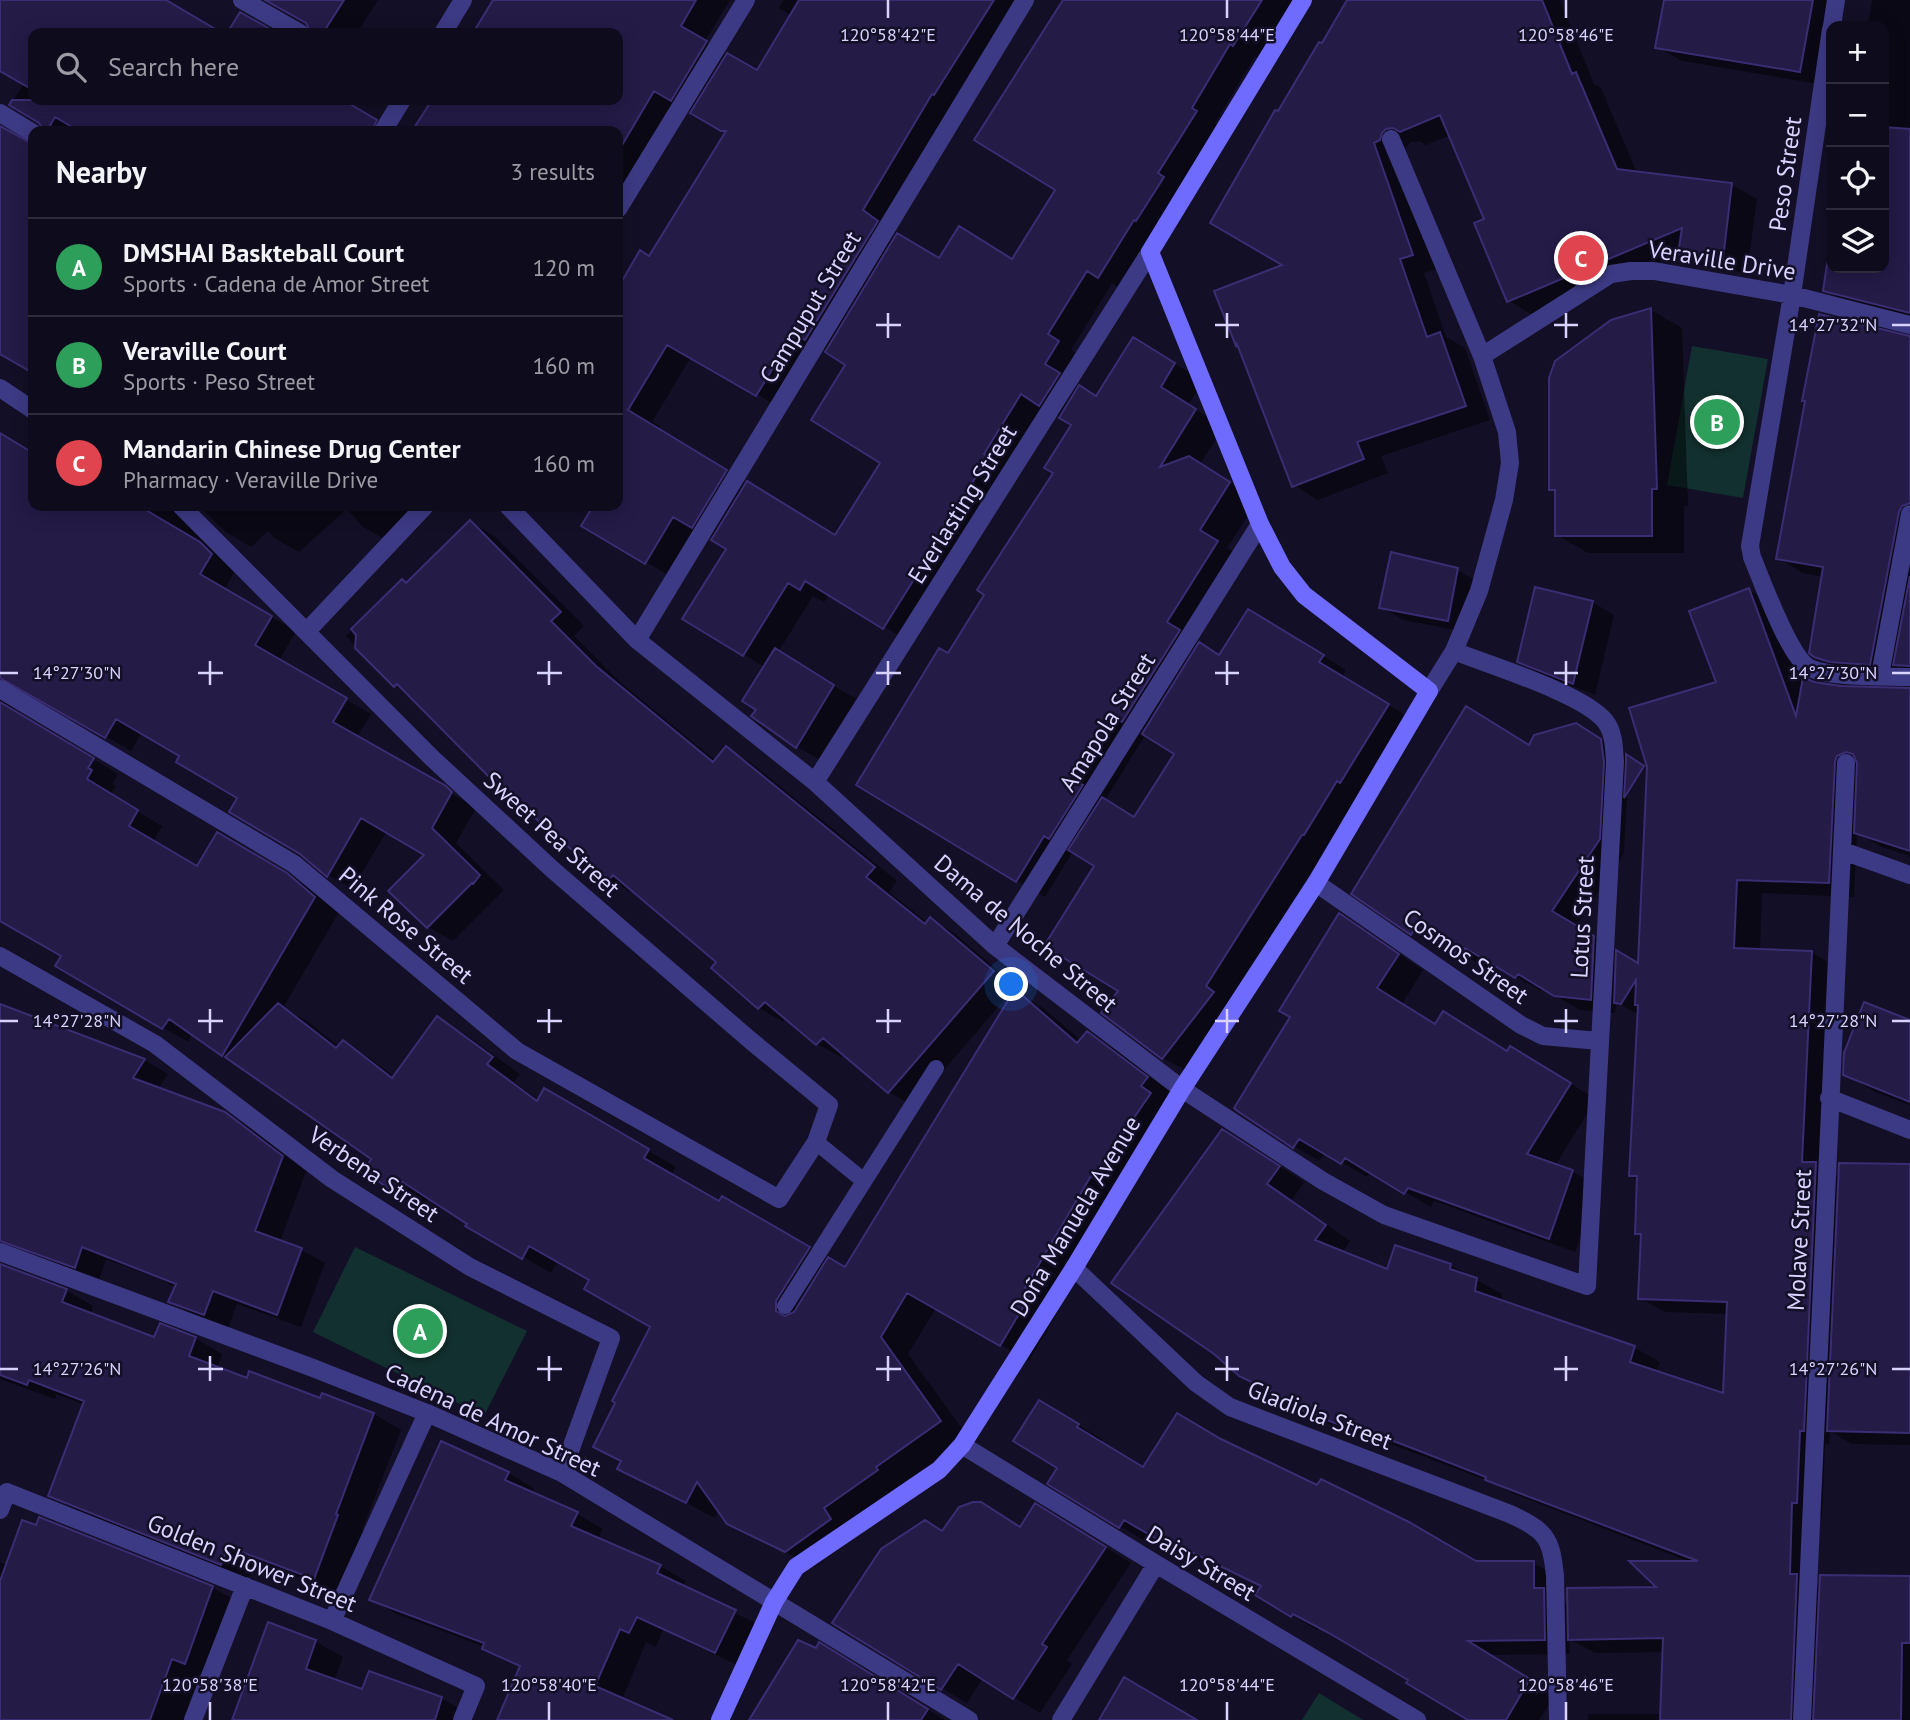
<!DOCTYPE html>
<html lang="en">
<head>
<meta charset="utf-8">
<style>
  body { margin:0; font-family:"PT Sans",sans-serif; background:#171425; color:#f1f3f6 }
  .controls { position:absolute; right:21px; top:21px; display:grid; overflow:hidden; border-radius:14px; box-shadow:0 4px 18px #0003 }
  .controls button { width:63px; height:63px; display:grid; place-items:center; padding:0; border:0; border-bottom:2px solid #2e2b3b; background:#0e0b1c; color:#f1f3f6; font:35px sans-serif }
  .you { position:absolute; left:1012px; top:985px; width:24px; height:24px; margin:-18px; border:5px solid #fff; border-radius:50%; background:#1a73e8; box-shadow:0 0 0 10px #1a73e833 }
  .badge { display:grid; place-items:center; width:46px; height:46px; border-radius:50%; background:#b45309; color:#fff; font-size:23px; font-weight:700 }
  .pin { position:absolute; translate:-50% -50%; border:4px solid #fff; box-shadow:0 2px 7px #0006 }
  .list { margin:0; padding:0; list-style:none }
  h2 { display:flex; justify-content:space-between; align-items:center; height:91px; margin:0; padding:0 28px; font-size:30px }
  h2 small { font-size:23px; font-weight:400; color:#9b9ba3 }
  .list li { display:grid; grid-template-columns:46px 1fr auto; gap:21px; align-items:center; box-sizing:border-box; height:98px; padding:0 28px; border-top:2px solid #2e2b3b }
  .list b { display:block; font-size:26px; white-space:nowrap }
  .list p { margin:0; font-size:23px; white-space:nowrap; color:#9b9ba3 }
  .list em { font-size:23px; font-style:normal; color:#9b9ba3 }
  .icon { flex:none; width:38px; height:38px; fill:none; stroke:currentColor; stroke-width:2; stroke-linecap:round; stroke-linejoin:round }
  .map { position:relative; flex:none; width:1910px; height:1720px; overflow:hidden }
  .search { position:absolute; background:#0e0b1c; box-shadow:0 4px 18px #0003; left:28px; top:28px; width:595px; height:77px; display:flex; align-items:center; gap:18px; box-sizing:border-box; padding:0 24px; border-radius:14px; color:#9b9ba3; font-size:26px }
  .panel { position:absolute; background:#0e0b1c; box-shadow:0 4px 18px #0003; left:28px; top:126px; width:595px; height:385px; border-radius:14px }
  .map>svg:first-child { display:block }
  .green { fill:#12302f }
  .shadow { fill:#0007; fill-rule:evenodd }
  .building { fill:#241b47; stroke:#3b2d73; stroke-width:2 }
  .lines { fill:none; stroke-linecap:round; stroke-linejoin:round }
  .lane { stroke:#3d3a85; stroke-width:16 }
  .street { stroke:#3d3a85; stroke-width:18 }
  .secondary { stroke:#6f6bff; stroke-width:18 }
  .ticks { fill:none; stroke:#d9d4ff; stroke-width:2.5 }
  .labels { text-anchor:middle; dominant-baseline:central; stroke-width:5; stroke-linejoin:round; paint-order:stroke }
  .street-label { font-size:24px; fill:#d9d4ff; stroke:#130f26 }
  .ticks-label { font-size:18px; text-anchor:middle; fill:#d9d4ff; stroke:#130f26; stroke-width:5; stroke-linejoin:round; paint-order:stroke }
</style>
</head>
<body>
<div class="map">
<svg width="1910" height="1720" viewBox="0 0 1910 1720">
  <rect width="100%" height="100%" fill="#130f26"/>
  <path class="green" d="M1692 346 1768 359 1743 498 1667 485Z
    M355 1247 527 1331 484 1416 313 1332Z
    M1319 1693 1363 1720H1302Z"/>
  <path class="shadow" d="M0 0H160L218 33H33V100H341L394 131H45L41 122 11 104 24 83 0 69Z
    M268 0H378L357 33 346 30 344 33H317L307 22Z
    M504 0H730L705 41 758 73 792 16 779 8 784 0H1025L886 225 940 260 1013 261 1058 189 1065 0H1294L1258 58 1255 56 1215 123 1220 126 1123 290 1112 283 1071 350 1082 357 1068 379 1097 397 1162 356 1203 381 1188 405 1224 427 1200 464 1258 500 1227 548 1245 558 1194 640 1220 656 1272 625 1346 670 1342 677 1412 719 1328 848 1327 847 1186 1071 1163 1058 1120 991 1096 865 1073 851 1045 897 1016 880 947 654 986 594 1055 473 1073 425 1045 407 908 641 830 594 824 602 813 596 778 652 856 699 819 759 797 747 759 709 765 667 684 619 728 548 697 529 670 576 584 526 593 509 587 506H618V291L640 252 650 258 727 133 679 104 618 211V131H415L434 100H618V33H484ZM820 347 848 364 883 462 836 537 657 430 660 426 652 422 691 357 781 408ZM1146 734 1176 753 1135 819 1105 800Z
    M1348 0H1560L1594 84 1601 88 1637 173 1732 185 1757 199 1747 273 1705 267 1680 253 1533 315 1509 301 1486 220 1451 135 1426 145 1419 141 1411 142 1406 147 1404 154 1437 269 1424 273 1446 337 1465 348 1490 420 1381 456 1388 473 1318 500 1294 485 1217 292 1286 265 1278 114Z
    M1665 0H1840L1824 85 1682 61 1657 47Z
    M1872 0H1910V316L1850 304 1825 290 1831 247V268H1884V26H1868Z
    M0 128 28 145H33V371L0 353Z
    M1651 310 1682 328 1688 506H1684V553H1588L1557 535V492L1551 489Z
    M1910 364V673L1898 666 1896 678 1842 671 1815 656 1823 577 1803 573 1778 558Z
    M0 435 33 453V506H427L388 541 363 527 347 509 299 552 274 538 268 531 251 547 226 532 203 510 198 511 236 569 224 590 296 631 279 661 371 714 357 737 476 808 456 843 504 890 453 941 428 927 427 855 387 831 352 889 328 875 240 797 182 755 142 732 131 751 32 693 21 692 15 698 14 710 19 715 118 774 112 784 116 786 110 795 162 826 153 842 197 868 218 834 313 890 339 912 283 1008 307 1021 340 1047 343 1042 371 1059 395 1077 438 1019 466 1035 520 1074 514 1082 539 1100 545 1091 676 1167 671 1175 720 1203 722 1198 846 1269 1015 992 1043 1008 1081 1040 1087 1033 1115 1049 1175 1094 1052 1306 1059 1310 1029 1361 936 1308 908 1354 968 1437 903 1483 905 1487 851 1525 858 1536 814 1567 728 1522 719 1509 715 1518 619 1468 622 1462 596 1446 653 1327 591 1280 558 1261 551 1273 468 1225 469 1223 429 1197 422 1206 394 1190 373 1158 228 1057 193 1033 188 1042 58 966 63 956 0 918Z
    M470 522 494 536 584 626 574 636 620 682 716 761 726 749 750 762 897 881 889 892 928 923 931 919 954 933 1016 986 913 1106 889 1092 844 1054 841 1057 817 1044 786 1018 783 1022 759 1008 713 968 719 961 634 891 633 893 609 879 411 695 395 686 346 636 402 581 408 584Z
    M1392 554 1458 570 1480 583 1470 633 1404 620 1381 607Z
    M1749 590 1774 605 1804 684 1910 690V856L1882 847 1857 833 1854 897 1762 893 1760 951 1811 952 1837 967 1828 1171 1840 1178 1910 1166V1445L1852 1444 1830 1431 1829 1444H1825L1822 1517H1817L1815 1586 1821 1590 1910 1577V1720H1588V1714H1662L1664 1652 1595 1653 1569 1639 1570 1654 1488 1655 1555 1695 1539 1720H1472L1411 1679 1319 1627 1317 1630 1258 1595 1263 1587 1203 1558 1200 1562 1150 1533 1145 1541 1120 1526 1059 1467 1064 1416 1103 1440 1101 1443 1144 1469 1225 1443 1476 1563H1533L1558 1577 1559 1599 1569 1605 1661 1589 1693 1563 1512 1493 1494 1483 1444 1464 1379 1440 1378 1443 1319 1420 1294 1406 1295 1404 1240 1375 1248 1146 1304 1182 1292 1200 1350 1241 1342 1253 1388 1271 1450 1265 1502 1294 1501 1302 1635 1348 1660 1362 1656 1372 1725 1396 1728 1314 1665 1312 1640 1298 1642 1237 1637 1233 1638 1180 1630 1175 1639 1015 1616 1002 1615 1013 1580 1010 1543 988 1541 991 1490 961 1486 968 1440 941 1436 947 1354 893 1530 746 1601 740 1626 755 1628 777 1624 853 1576 926 1639 965 1718 684Z
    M1592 602 1614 615 1595 695 1541 674 1519 661Z
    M1340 915 1423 970 1402 1004 1436 1025 1536 1063 1596 1099 1555 1166 1572 1171 1597 1186 1575 1252 1434 1201 1431 1207 1371 1172 1367 1177 1325 1153 1319 1161 1294 1146 1292 1017Z
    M0 1006 144 1060 168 1074 158 1089 225 1114 250 1128 306 1171 280 1242 301 1250 325 1263 301 1327 237 1304 228 1328 194 1315 170 1301 176 1288 160 1279 106 1259 99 1280 38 1257 15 1244 0 1222Z
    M1910 1022V1105L1873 1091 1845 1074Z
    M0 1282 66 1290 93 1306 90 1315 155 1340 195 1338 222 1354 217 1368 248 1380 321 1400 323 1395 374 1414 401 1430 362 1530 365 1532 341 1593 255 1561 249 1579 77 1511 50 1495 85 1405 56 1394 55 1399 0 1379Z
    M508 1473 534 1488 532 1494 577 1514 603 1529 598 1539 660 1566 686 1581 683 1587 761 1626 741 1667 663 1630 656 1647 646 1642 622 1700 669 1720H499L521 1669 485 1647 397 1614 371 1599Z
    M981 1503 1022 1528 1061 1520 1131 1563 1067 1660 1072 1664 1040 1713 983 1678 967 1703 942 1688 943 1533Z
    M40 1519 213 1588 240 1603 213 1678 200 1673 183 1720H0V1562L8 1565 37 1528Z
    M269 1625 316 1642 343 1657 334 1681 363 1692 441 1698 468 1714 466 1720H232Z
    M843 1658 945 1720H758Z"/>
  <path class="building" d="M0 0H166L222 33H33V90L0 71Z
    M265 0H344L323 33H311L306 23Z
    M493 0H696L681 26 707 41 671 101 654 91 618 152V131H412L432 100H618V33H473Z
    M799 0H994L934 95 932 94 863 210 878 221 805 340 796 334 789 346 787 345 756 396 667 345 628 410 727 470 692 528 673 517 645 564 581 526 593 506H618V288L640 250 649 256 726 131H721L690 113 727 53 757 70Z
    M1063 0H1262L1233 46 1230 44 1192 108 1197 111 1158 173 1164 177 1136 221 1134 220 1098 278 1087 271 1048 334 1059 341 1045 364 1060 373 1039 406 1021 394 984 454 988 457 952 516 953 517 883 629 805 581 800 590 788 583 743 656 682 619 726 549 711 540 747 481 835 535 880 463 811 420 845 365 825 352 897 233 939 258 959 226 1012 259 1055 190 974 140Z
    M1347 0H1542L1572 74 1576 72 1617 169 1732 183 1723 259 1678 254 1682 228 1507 302 1474 223 1484 219 1440 115 1400 132 1393 128 1386 129 1382 133 1380 140 1374 143 1413 255 1400 259 1427 337 1440 332 1466 406 1357 442 1364 459 1292 487 1237 344 1236 346 1214 291 1282 265 1210 223 1275 110 1278 111 1319 42 1322 43Z
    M1664 0H1813L1800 72 1655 48Z
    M240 12 277 33H227Z
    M12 100H343L377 120 372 131H79L55 117 47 131H44L39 123 9 105Z
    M0 126 33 144V373L0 354Z
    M1884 127 1910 129V313L1823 291 1831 237V268H1884Z
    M1651 308 1657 489H1652V536H1555V490H1549V378L1555 361 1611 320Z
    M1819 314 1910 336V503L1902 506 1899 512 1870 665 1830 662 1814 657 1809 653 1823 567 1776 559 1805 401H1802Z
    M1133 337 1175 363 1161 387 1196 409 1160 467 1189 456 1230 482 1200 530 1218 541 1167 622 1180 630 1122 722 1117 719 1077 782 1083 785 1049 839 1044 836 1016 882 856 785 939 648 948 653 984 595 977 590 1053 473 1044 468 1071 425 1059 418 1079 385 1096 396Z
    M0 433 33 453V506H139L200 542 212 554 200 574 272 616 255 645 347 698 333 722 446 786 452 792 432 828 480 875 473 884 472 883 427 928 388 891 424 855 361 818 327 877 300 854 229 812 237 798 176 762 179 756 116 719 105 738 0 678Z
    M470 520 561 612 551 621 596 666 713 762 726 746 875 867 866 877 925 924 930 917 994 971 888 1093 823 1038 816 1045 765 1002 758 1009 711 968 716 962 613 875 608 881 565 844 497 785 397 684 394 687 355 648 356 635 351 629 402 579 406 583Z
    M1391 552 1458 568 1448 621 1379 608Z
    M1910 576V666L1893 665Z
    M1535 587 1593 601 1573 684 1517 662Z
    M1749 588 1796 716 1803 677 1814 682 1841 686 1910 688V851L1854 833 1857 763 1853 754 1846 752 1837 756 1835 762 1829 883 1737 880 1734 948 1812 951 1802 1162H1816L1804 1431H1800L1797 1503H1792L1790 1574H1797L1791 1720H1660L1663 1638 1568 1640 1567 1588 1656 1587 1629 1561H1698L1485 1480 1486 1477 1417 1450 1354 1426 1352 1430 1292 1406 1293 1402 1239 1376 1214 1354 1111 1283 1222 1129 1280 1166 1267 1184 1326 1225 1315 1240 1387 1269 1395 1245 1451 1264 1450 1269 1477 1278 1475 1291 1635 1346 1630 1362 1723 1393 1727 1302 1638 1299 1641 1234H1635L1637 1176H1629L1638 1005H1635L1636 980 1621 1004 1614 1003 1616 950 1638 963 1647 767 1629 708 1716 682 1689 611Z
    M1248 609 1324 655 1319 662 1389 704 1340 783 1337 781 1304 835H1302L1206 986 1214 992 1162 1059 1101 1013 1118 991 1044 946 1094 866 1068 850 1102 797 1134 817 1174 754 1142 734 1199 642 1219 655Z
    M775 648 834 685 796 748 751 716 756 710 742 701Z
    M0 702 94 758 88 768 92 770 87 779 138 810 129 826 197 866 217 832 287 873 315 897 222 1056 169 1019 162 1029 55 966 61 956 0 921Z
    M1466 706 1529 745 1534 735 1576 723 1601 739 1604 762 1600 839 1552 911 1594 936 1591 1000 1554 996 1518 974 1515 978 1465 948 1460 956 1415 928 1411 935 1351 894Z
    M1626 754 1644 766 1624 798 1626 763Z
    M1339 913 1399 954 1377 988 1435 1024 1443 1011 1507 1051 1510 1046 1571 1083 1527 1154 1573 1170 1549 1239 1408 1188 1404 1194 1345 1158 1341 1164 1299 1139 1293 1148 1236 1110 1234 1108 1290 1017 1279 1011Z
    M1015 989 1077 1043 1087 1031 1148 1077 1141 1086 1151 1093 1120 1138 1096 1179 1091 1176 1025 1288 1032 1292 1000 1346 907 1293 881 1337 941 1421 876 1467 878 1470 824 1508 831 1519 785 1552 727 1524 697 1482 686 1503 617 1469 621 1461 593 1447 615 1403 612 1401 650 1327 584 1289 589 1280 529 1246 522 1259 465 1226 467 1224 401 1181 393 1192 365 1171 371 1159 225 1057 278 1003 336 1048 343 1040 392 1078 437 1016 493 1057 487 1064 537 1101 544 1088 649 1149 644 1158 719 1201 722 1196 810 1247 776 1301V1311L785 1316 794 1312 828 1257 845 1267Z
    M1864 1002 1910 1020V1102L1843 1075 1844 1053Z
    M0 1004 145 1059 133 1078 225 1112 283 1156 255 1231 302 1248 277 1315 213 1291 204 1315 168 1302 176 1284 82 1247 75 1268 0 1241Z
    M1839 1163 1910 1164V1433L1827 1431Z
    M0 1264 67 1289 62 1302 154 1337 160 1323 196 1337 189 1356 247 1378 249 1371 320 1398 322 1393 374 1413 336 1514 338 1515 314 1579 228 1547 221 1565 48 1496 84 1401 29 1380 27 1385 0 1375Z
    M1039 1400 1079 1424 1077 1427 1143 1467 1177 1413 1221 1439 1317 1485 1321 1479 1409 1522 1476 1561H1534V1588H1544L1545 1640 1468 1641 1530 1679 1506 1720H1468L1406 1683 1408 1680 1329 1633 1293 1614 1291 1617 1255 1595 1261 1586 1177 1545 1174 1549 1124 1520 1119 1528 1047 1484 1057 1468 1013 1441Z
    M441 1441 509 1472 505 1480 578 1512 571 1526 661 1565 657 1573 736 1610 715 1653 637 1617 629 1633 620 1629 595 1686 673 1720H497L520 1666 482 1649 484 1643 369 1600Z
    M973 1502H981L1020 1527 1035 1503 1106 1547 1042 1644 1047 1647 1013 1699 958 1664 941 1690 832 1623 881 1549 925 1520 942 1531 959 1507Z
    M39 1517 213 1586 185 1664 172 1659 150 1720H0V1581L22 1520 36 1525Z
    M1820 1575 1910 1576V1643H1902L1901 1720H1813Z
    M268 1622 316 1640 306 1669 362 1689 369 1671 442 1697 435 1720H232Z
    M798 1640 816 1648 819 1642 928 1709 921 1720H749Z
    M1124 1677 1197 1720H1099Z"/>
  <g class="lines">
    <path class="lane" d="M816 1142 864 1181
      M785 1306 936 1068"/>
    <path class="street" d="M242 0 300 33
      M1832 26 1836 0
      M1831 29 1792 295 1750 546 1752 557C1762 581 1789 656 1808 667 1827 678 1886 676 1910 677
      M443 33 463 0
      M0 113 33 133
      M383 131 402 100
      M1391 139 1482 356 1507 432 1510 463 1504 500 1479 591 1454 651 1429 691
      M618 209 746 0
      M1482 356 1611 274 1631 271H1654L1792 295 1910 325
      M0 388 33 410
      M508 506 637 640 815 782 995 946 1182 1089 1323 1181 1384 1215 1587 1286 1615 762C1614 748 1614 732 1605 721 1584 694 1489 665 1454 651
      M307 631 425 506
      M637 640 1025 0
      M1880 675 1910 514
      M0 689 294 864 517 1051 779 1199 816 1142 829 1105 750 1040 553 870 432 758 181 506
      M815 782 1150 252
      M1843 851 1910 875
      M1316 883 1521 1025 1543 1036 1599 1041
      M995 946 1260 524
      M0 956 155 1044 332 1179 470 1267 611 1338 562 1473
      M1829 1098 1910 1130
      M0 1252 313 1368 427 1413 562 1473 969 1720
      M1074 1268 1196 1383 1230 1407 1510 1514C1546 1531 1551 1537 1555 1576L1558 1720
      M962 1445 1156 1564 1417 1720
      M0 1510 7 1492 332 1621 476 1686 462 1720
      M332 1621 427 1413
      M193 1720 245 1586
      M1061 1720 1156 1564
      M1802 1720 1846 763"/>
    <path class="secondary" d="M720 1720 774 1602 796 1567 939 1470 962 1445 1074 1268 1182 1089 1316 883 1429 691 1304 595 1282 567 1260 524 1150 252 1303 0"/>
  </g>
  <path class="ticks" d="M888 0V18M1227 0V18M1566 0V18M888 313V338M1227 313V338M1566 313V338M876 325H901M1215 325H1239M1554 325H1578M1892 325H1910M210 661V685M549 661V685M888 661V685M1227 661V685M1566 661V685M0 673H18M198 673H223M537 673H562M876 673H901M1215 673H1239M1554 673H1578M1892 673H1910M210 1009V1033M549 1009V1033M888 1009V1033M1227 1009V1033M1566 1009V1033M0 1021H18M198 1021H223M537 1021H562M876 1021H901M1215 1021H1239M1554 1021H1578M1892 1021H1910M210 1356V1381M549 1356V1381M888 1356V1381M1227 1356V1381M1566 1356V1381M0 1369H18M198 1369H223M537 1369H562M876 1369H901M1215 1369H1239M1554 1369H1578M1892 1369H1910M210 1702V1720M549 1702V1720M888 1702V1720M1227 1702V1720M1566 1702V1720"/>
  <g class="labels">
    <g class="street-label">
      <text transform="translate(1785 174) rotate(-82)">Peso Street</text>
      <text transform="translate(1722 260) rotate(9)">Veraville Drive</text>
      <text transform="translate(810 307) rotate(-59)">Campuput Street</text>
      <text transform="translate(962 504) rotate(-58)">Everlasting Street</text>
      <text transform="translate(1107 722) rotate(-58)">Amapola Street</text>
      <text transform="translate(552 834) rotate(42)">Sweet Pea Street</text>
      <text transform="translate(1582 917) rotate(-87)">Lotus Street</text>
      <text transform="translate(406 925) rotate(40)">Pink Rose Street</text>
      <text transform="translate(1026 933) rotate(40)">Dama de Noche Street</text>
      <text transform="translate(1466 956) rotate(35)">Cosmos Street</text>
      <text transform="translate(374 1174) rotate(34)">Verbena Street</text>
      <text transform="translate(1075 1216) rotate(-59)">Doña Manuela Avenue</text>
      <text transform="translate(1799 1240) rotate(-87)">Molave Street</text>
      <text transform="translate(1320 1415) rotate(21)">Gladiola Street</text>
      <text transform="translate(493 1420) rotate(25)">Cadena de Amor Street</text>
      <text transform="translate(252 1563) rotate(22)">Golden Shower Street</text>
      <text transform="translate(1201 1563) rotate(31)">Daisy Street</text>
    </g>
  </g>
  <g class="ticks-label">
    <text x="888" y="41">120°58'42"E</text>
    <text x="1227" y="41">120°58'44"E</text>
    <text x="1566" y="41">120°58'46"E</text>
    <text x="1833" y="331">14°27'32"N</text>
    <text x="77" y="679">14°27'30"N</text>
    <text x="1833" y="679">14°27'30"N</text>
    <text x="77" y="1027">14°27'28"N</text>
    <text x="1833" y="1027">14°27'28"N</text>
    <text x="77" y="1375">14°27'26"N</text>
    <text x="1833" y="1375">14°27'26"N</text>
    <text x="210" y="1691">120°58'38"E</text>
    <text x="549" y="1691">120°58'40"E</text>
    <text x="888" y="1691">120°58'42"E</text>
    <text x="1227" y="1691">120°58'44"E</text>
    <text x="1566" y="1691">120°58'46"E</text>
  </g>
</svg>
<div class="controls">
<button>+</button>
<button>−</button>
<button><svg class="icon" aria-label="locate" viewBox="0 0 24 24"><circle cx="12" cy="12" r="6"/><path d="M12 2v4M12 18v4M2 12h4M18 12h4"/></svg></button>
<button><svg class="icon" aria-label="layers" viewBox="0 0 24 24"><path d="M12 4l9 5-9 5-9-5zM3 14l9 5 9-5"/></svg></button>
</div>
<div class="you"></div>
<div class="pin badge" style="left:420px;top:1331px;background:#2e9e5b">A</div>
<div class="pin badge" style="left:1717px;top:422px;background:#2e9e5b">B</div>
<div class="pin badge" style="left:1581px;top:258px;background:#e0444e">C</div>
<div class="search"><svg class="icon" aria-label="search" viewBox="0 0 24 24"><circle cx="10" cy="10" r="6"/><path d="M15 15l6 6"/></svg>Search here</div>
<section class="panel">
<h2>Nearby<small>3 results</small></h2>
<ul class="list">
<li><span class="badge" style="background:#2e9e5b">A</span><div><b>DMSHAI Baskteball Court</b><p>Sports · Cadena de Amor Street</p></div><em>120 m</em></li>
<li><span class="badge" style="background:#2e9e5b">B</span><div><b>Veraville Court</b><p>Sports · Peso Street</p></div><em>160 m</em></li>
<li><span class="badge" style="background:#e0444e">C</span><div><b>Mandarin Chinese Drug Center</b><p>Pharmacy · Veraville Drive</p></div><em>160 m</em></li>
</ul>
</section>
</div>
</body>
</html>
